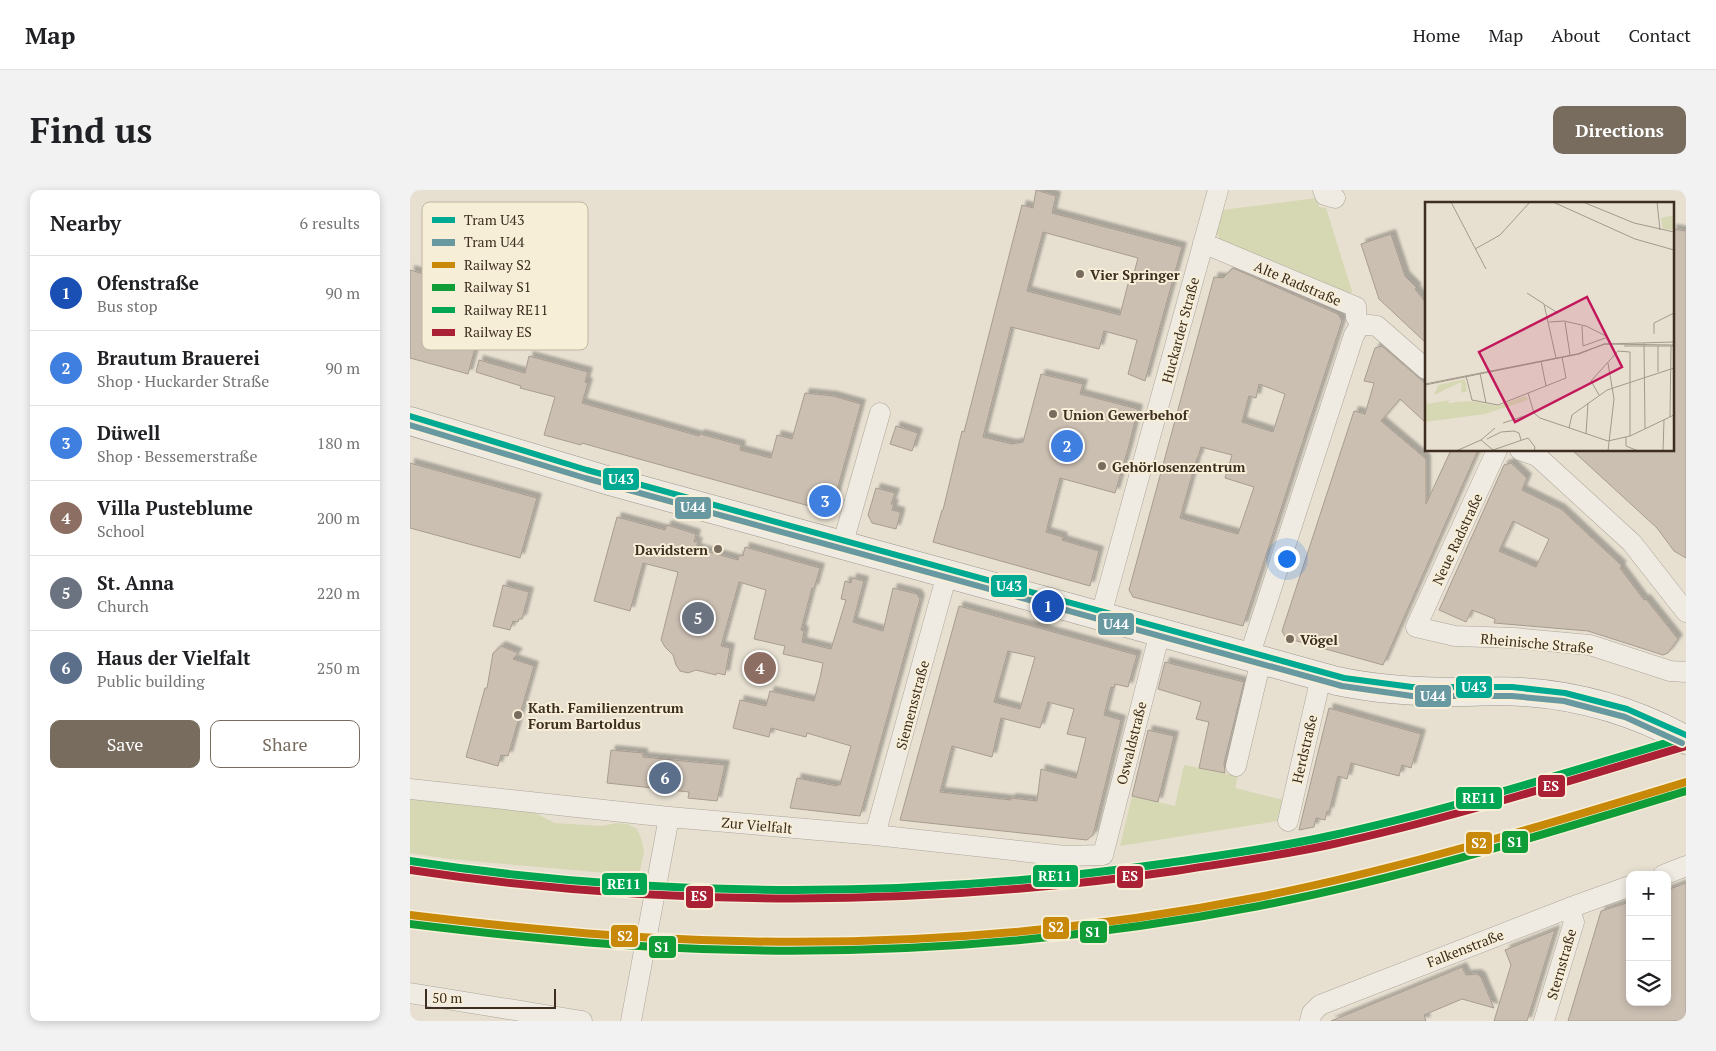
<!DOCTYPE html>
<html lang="en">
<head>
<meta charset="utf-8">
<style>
  body { margin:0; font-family:"PT Serif",serif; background:#f2f2f2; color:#202124 }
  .controls { position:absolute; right:15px; bottom:15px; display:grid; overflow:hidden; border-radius:10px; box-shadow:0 2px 8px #0003 }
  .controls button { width:45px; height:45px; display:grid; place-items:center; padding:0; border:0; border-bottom:1px solid #e0e0e0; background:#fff; color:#202124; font:25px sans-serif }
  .scale { position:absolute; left:15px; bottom:12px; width:131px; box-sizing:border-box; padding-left:5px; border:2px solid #3d2e20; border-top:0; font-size:14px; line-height:18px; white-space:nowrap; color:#3d2e20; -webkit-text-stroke:4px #f7eed8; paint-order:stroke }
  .you { position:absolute; left:876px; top:368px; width:18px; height:18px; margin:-12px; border:4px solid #fff; border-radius:50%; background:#1a73e8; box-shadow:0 0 0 8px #1a73e833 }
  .badge { display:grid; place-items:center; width:32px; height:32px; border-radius:50%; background:#786c5e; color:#fff; font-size:16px; font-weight:700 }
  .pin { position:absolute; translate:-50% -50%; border:2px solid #fff; box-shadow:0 1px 5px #0006 }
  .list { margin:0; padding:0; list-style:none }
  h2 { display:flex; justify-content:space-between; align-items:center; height:65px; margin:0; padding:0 20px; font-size:21px }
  h2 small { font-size:16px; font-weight:400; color:#757577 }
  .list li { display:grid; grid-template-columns:32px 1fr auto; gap:15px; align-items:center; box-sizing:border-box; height:75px; padding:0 20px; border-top:1px solid #e0e0e0 }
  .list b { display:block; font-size:19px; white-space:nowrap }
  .list p { margin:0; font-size:16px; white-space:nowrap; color:#757577 }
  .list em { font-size:16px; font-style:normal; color:#757577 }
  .actions { display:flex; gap:10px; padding:15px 20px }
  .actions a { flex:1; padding:11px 0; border:1px solid #786c5e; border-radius:10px; text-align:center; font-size:18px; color:#786c5e }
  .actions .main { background:#786c5e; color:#fff }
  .icon { flex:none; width:28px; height:28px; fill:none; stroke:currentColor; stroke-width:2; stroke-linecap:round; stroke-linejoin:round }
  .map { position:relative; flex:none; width:1276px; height:831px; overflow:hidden; border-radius:10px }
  header { display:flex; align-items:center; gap:30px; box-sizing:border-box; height:70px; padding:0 25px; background:#fff; border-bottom:1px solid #e0e0e0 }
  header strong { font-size:24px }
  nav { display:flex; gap:28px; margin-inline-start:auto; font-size:18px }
  .intro { display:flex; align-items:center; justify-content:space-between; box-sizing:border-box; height:120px; padding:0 30px }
  h1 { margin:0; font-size:35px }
  .button { padding:12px 22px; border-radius:10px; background:#786c5e; color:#fff; font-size:18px; font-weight:700 }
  main { display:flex; gap:30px; padding:0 30px }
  aside { flex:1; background:#fff; border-radius:10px; box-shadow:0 2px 8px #0003 }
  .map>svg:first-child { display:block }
  .green { fill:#d6d7b3 }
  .building { fill:#cbbfb2; stroke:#a89c90; fill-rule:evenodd; filter:url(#shadow) }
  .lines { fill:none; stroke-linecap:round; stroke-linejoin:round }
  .minor-casing { stroke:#ada599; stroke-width:21 }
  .secondary-casing { stroke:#9c958a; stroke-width:29 }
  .minor { stroke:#efebe3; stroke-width:20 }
  .secondary { stroke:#efebe3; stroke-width:28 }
  .rail-1-casing { stroke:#f7eed8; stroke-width:11 }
  .rail-2-casing { stroke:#f7eed8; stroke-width:11 }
  .rail-3-casing { stroke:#f7eed8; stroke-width:11 }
  .rail-4-casing { stroke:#f7eed8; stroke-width:11 }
  .rail-1 { stroke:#c88808; stroke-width:8 }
  .rail-2 { stroke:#109c37; stroke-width:8 }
  .rail-3 { stroke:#00a651; stroke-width:8 }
  .rail-4 { stroke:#aa2135; stroke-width:8 }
  .tram-1-casing { stroke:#f7eed8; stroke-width:10 }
  .tram-2-casing { stroke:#f7eed8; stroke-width:10 }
  .tram-1 { stroke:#00a991; stroke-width:6 }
  .tram-2 { stroke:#6899a1; stroke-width:6 }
  .poi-dot { fill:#786c5e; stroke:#f7eed8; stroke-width:2 }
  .labels { text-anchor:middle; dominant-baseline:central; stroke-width:4; stroke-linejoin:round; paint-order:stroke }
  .poi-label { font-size:14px; font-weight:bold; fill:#3d2e20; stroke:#f7eed8; text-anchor:start }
  .street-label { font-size:14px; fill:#3d2e20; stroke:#f7eed8 }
  .inset-road { fill:none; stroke:#a3998a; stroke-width:1 }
  .view { fill:#c2185b; fill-opacity:0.15; stroke:#c2185b; stroke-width:2.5 }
  .inset-edge { fill:none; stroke:#3d2e20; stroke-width:2.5 }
  .key { fill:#f7eed8; stroke:#bfb4a1; stroke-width:1 }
  .key-label { font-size:14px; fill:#3d2e20 }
  .line-badge { stroke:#f7eed8; stroke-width:2 }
  .badge-label { font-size:14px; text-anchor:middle; font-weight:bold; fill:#fff }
</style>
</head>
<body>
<header>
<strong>Map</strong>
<nav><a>Home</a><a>Map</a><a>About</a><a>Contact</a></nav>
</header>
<div class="intro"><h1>Find us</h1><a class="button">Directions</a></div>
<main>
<aside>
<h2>Nearby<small>6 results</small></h2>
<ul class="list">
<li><span class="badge" style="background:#1a4fb4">1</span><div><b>Ofenstraße</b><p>Bus stop</p></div><em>90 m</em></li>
<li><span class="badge" style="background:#3f7fe0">2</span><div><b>Brautum Brauerei</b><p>Shop · Huckarder Straße</p></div><em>90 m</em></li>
<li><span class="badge" style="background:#3f7fe0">3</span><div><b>Düwell</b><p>Shop · Bessemerstraße</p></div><em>180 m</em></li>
<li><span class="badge" style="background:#8d6e63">4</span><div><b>Villa Pusteblume</b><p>School</p></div><em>200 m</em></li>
<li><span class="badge" style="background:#6b7280">5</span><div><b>St. Anna</b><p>Church</p></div><em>220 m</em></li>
<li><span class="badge" style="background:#5c6f8a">6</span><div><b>Haus der Vielfalt</b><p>Public building</p></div><em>250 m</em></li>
</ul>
<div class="actions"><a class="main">Save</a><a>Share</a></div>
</aside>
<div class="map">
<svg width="1276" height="831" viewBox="0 0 1276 831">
  <defs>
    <filter id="shadow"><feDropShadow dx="4.5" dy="-4.5" stdDeviation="1" flood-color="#0004"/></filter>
  </defs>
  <rect width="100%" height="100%" fill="#e7e0d1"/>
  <path class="green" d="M907 8 909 17 916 18 942 101 940 104 812 54 806 42 812 20Z
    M774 575 828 586 825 598 873 610 868 631 710 656 722 606 765 616Z
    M0 608 119 620 145 633 192 636 206 633 218 634 227 639 231 648 234 661 229 686 39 669 0 663Z"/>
  <path class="building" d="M626 0 646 6 642 23 772 57 735 191 718 184 727 150 694 141 689 159 601 137 573 247 602 254 613 252 631 184 673 194 670 204 728 219 718 259 705 303 650 288 636 342 653 347 652 350 689 361 680 396 523 352 532 320H533L552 241 554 242 612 15 623 18ZM633 42 728 68 721 94H718L710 125 617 101Z
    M1262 39 1276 41V368L1264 361 1247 338 1162 260H1262Z
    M981 44 995 86 1007 98 1005 99 1016 113V153L969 109 951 54Z
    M823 78 928 124 932 131 833 436 723 407 719 400 804 87 813 88ZM849 194 875 204 863 242 832 232 839 206 846 208ZM791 257 822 265 815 288 844 297 828 344 770 328 787 268H788Z
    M0 80 80 103 58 184 0 168Z
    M972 156 1016 194V233L990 209 971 231 1016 269V314L1041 260H1068L973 475 876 448 872 441 944 221 955 224 964 193 954 191 965 158Z
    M119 166 178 182 175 192 178 193 172 213 289 246 290 244 331 255 330 260 361 268 367 245 382 249 395 203 423 206 451 214 421 322 200 261 172 253 171 255 134 245 145 207 110 198 111 196 66 182 69 170 115 183Z
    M486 236 508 243 502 261 480 254Z
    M0 273 127 308 110 368 0 338Z
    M1101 273 1117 288 1112 300 1151 319 1212 376 1210 378 1234 410 1236 409 1268 449 1258 463 1253 465 1178 441 1084 433 1085 429 1062 420 1056 432 1029 420 1094 275ZM1103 331 1139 349 1126 377 1089 361Z
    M466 298 485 303 481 314H484L482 320 490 322V325L486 339 462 333 458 325Z
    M207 327 255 340 257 335 286 344 284 352H288L286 358 328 370 329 365 333 366 335 357 410 378 404 399 402 398 391 440 394 441 392 452 421 459 436 410 431 409 435 391 441 393 442 388 454 391 443 432 473 441 483 398 507 404 510 409 450 626 380 618 387 588 427 596V594L430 595 441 556 397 543 396 547 361 538 359 547 323 538 330 510 356 516 360 501 404 511 410 488 413 473 373 464 375 456 344 449 356 400 329 392 311 456 320 458 315 485 307 483 306 485 286 480 278 483 270 481 266 475 263 465 255 457 251 450 268 382 233 373 220 421 184 411Z
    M93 395 119 402 112 429H109L108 432 103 431 100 440 83 436Z
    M549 416 727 465 718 497 705 494 704 498 701 497 694 525 711 530 683 645 677 650 490 630ZM598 461 625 467 610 519 584 512ZM638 512 664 519 657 544 676 548 666 588 631 579 627 611 601 608V610L530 602 542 556 582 567 591 528 630 538Z
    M91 456 108 463 103 469 124 476 98 566 91 565 88 576 56 567 75 498H77L83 463Z
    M755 472 834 492 814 573 815 583 789 578 799 532 786 529 791 512 748 499Z
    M919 518 1011 544 1001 578 992 575 989 586 941 573 937 589 928 586 919 622 917 621 915 630 906 628 904 637 889 640Z
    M738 540 764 546 748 612 722 606Z
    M201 560 233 563V567L315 575 307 611 278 608 279 602 197 593Z
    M1276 693V831H1158L1191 721 1220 712V812H1257V700Z
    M1145 740 1117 831H1084L1101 775 1095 760Z
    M1052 777 1056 785 1067 784 1071 787 1084 818 1052 809 1014 825 1016 831H921Z"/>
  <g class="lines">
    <defs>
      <path id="minor" d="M913 0 915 5 925 8
        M793 53 946 117V127L951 134 967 136 1016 179
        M1087 260 1006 437 1045 446 1104 448 1180 455 1260 481 1276 482
        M1110 260 1127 266 1222 353 1276 422
        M432 356 470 223
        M691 425 808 0
        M839 467 944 145 951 134
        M826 576 851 470
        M0 599 259 627 465 645 655 666 693 665 750 442
        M878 631 911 487
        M465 645 537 384
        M1253 685 1276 676
        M0 803 172 831
        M221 831 259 627
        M900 831 902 823 910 815 1159 718 1220 696
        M1134 831 1164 732 1159 718"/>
      <path id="secondary" d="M0 231 203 292 927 491C968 500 1009 502 1052 502 1072 502 1092 500 1113 502 1170 506 1226 522 1276 550"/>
    </defs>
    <use href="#minor" class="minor-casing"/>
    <use href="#secondary" class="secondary-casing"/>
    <use href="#minor" class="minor"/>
    <use href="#secondary" class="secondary"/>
    <defs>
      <path id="rail-1" d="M0 725C82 735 164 744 246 748 447 759 652 746 849 707 994 678 1135 635 1276 592"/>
      <path id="rail-2" d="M0 734C82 744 164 753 246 757 447 768 651 754 849 716 994 688 1135 644 1276 601"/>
      <path id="rail-3" d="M0 671C251 709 507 709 758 673 812 665 866 658 919 646 1039 620 1158 582 1276 547"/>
      <path id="rail-4" d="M0 680C253 718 511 717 765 681 816 673 868 666 919 655 1039 629 1158 591 1276 556"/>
    </defs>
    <use href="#rail-1" class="rail-1-casing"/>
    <use href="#rail-2" class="rail-2-casing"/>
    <use href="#rail-3" class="rail-3-casing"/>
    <use href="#rail-4" class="rail-4-casing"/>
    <use href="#rail-1" class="rail-1"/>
    <use href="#rail-2" class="rail-2"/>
    <use href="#rail-3" class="rail-3"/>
    <use href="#rail-4" class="rail-4"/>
    <defs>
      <path id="tram-1" d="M0 226 177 280 934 488 1002 497H1102L1155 503 1217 519 1276 545"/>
      <path id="tram-2" d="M0 235 175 288 932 496 1002 506H1102L1154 511 1215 527 1272 553"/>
    </defs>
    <use href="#tram-1" class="tram-1-casing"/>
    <use href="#tram-2" class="tram-2-casing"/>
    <use href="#tram-1" class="tram-1"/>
    <use href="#tram-2" class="tram-2"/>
  </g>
  <g class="poi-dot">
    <circle cx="670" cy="84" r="5"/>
    <circle cx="643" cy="224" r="5"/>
    <circle cx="692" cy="276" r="5"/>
    <circle cx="308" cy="359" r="5"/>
    <circle cx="880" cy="449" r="5"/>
    <circle cx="108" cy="525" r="5"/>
  </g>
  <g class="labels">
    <g class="poi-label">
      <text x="680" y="84">Vier Springer</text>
      <text x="653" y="224">Union Gewerbehof</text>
      <text x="702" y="276">Gehörlosenzentrum</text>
      <text x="298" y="359" text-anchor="end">Davidstern</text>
      <text x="890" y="449">Vögel</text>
      <text x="118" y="517">Kath. Familienzentrum<tspan x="118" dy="16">Forum Bartoldus</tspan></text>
    </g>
    <g class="street-label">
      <text transform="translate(888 93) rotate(23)">Alte Radstraße</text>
      <text transform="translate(770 140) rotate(-75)">Huckarder Straße</text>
      <text transform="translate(1047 349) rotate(-65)">Neue Radstraße</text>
      <text transform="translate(1127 453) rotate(5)">Rheinische Straße</text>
      <text transform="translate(502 515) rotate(-75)">Siemensstraße</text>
      <text transform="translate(721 553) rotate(-76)">Oswaldstraße</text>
      <text transform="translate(894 559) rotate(-77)">Herdstraße</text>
      <text transform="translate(347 635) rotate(5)">Zur Vielfalt</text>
      <text transform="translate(1055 758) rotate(-21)">Falkenstraße</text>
      <text transform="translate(1151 774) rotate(-74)">Sternstraße</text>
    </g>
  </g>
  <g transform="translate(1015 12)">
    <rect width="249" height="249" fill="#e7e0d1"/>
    <path d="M249 13V28L238 27 236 16ZM40 177 42 189 36 191 37 181H34L9 193 13 183ZM0 189 2 202 25 198 22 201 46 199 73 204 100 194 103 198 60 212 0 220Z" fill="#d6d7b3"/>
    <path class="inset-road" d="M26 0 61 67M128 0 210 37 249 48M158 0 209 21 249 30M232 0 235 28M50 47 75 33 105 0M102 91 119 102 131 156M120 103 133 111M124 120 139 119 161 124 183 135 158 144 157 124M140 120 145 153M229 132V121L249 111M219 141 220 227M199 144H249M233 144V170M116 159 121 184M183 161 189 197 183 249M55 171 61 201M41 174 47 198 73 203 141 176 137 155M0 182 152 152 180 142 249 140M0 183 154 152 179 142 249 143M103 191 109 211 115 216 183 239 205 234 249 213M174 193 166 179 193 149 205 150V234M245 215 246 144M78 221 109 211M144 226 147 213 182 188 249 166M161 232 163 201M201 235V244L213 249M62 237 76 230 89 229 94 231 96 238M56 238 68 248 103 236 110 245 109 249M31 249 56 238 70 226M238 249 239 218"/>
    <path class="view" d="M162 95 197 165 90 220 54 150Z"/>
    <rect width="249" height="249" class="inset-edge"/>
  </g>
  <rect x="12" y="12" width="166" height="148" rx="8" class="key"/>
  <rect x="22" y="27" width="23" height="6" fill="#00a991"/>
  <rect x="22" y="49" width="23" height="7" fill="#6899a1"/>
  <rect x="22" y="72" width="23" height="6" fill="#c88808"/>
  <rect x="22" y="94" width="23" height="7" fill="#109c37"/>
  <rect x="22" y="117" width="23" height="6" fill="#00a651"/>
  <rect x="22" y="139" width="23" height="7" fill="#aa2135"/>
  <g class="key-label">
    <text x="54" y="35">Tram U43</text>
    <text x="54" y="57">Tram U44</text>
    <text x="54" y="80">Railway S2</text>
    <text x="54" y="102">Railway S1</text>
    <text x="54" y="125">Railway RE11</text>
    <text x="54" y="147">Railway ES</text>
  </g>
  <g class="line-badge">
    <rect x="192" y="277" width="38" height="24" rx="5" fill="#00a991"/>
    <rect x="264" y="306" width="38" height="24" rx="5" fill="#6899a1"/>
    <rect x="580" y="384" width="38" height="24" rx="5" fill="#00a991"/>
    <rect x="687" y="422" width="38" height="24" rx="5" fill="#6899a1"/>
    <rect x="1045" y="485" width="38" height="24" rx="5" fill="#00a991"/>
    <rect x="1004" y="494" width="38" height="24" rx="5" fill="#6899a1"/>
    <rect x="1127" y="584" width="29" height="24" rx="5" fill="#aa2135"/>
    <rect x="1045" y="596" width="48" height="24" rx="5" fill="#00a651"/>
    <rect x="1091" y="640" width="28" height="24" rx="5" fill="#109c37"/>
    <rect x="1055" y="641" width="28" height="24" rx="5" fill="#c88808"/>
    <rect x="622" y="674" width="47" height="24" rx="5" fill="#00a651"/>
    <rect x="706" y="675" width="28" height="24" rx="5" fill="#aa2135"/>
    <rect x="191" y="682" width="47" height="24" rx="5" fill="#00a651"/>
    <rect x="275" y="695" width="29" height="24" rx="5" fill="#aa2135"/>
    <rect x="632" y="726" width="28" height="24" rx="5" fill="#c88808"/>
    <rect x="669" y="730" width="29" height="24" rx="5" fill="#109c37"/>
    <rect x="200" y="734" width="29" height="24" rx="5" fill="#c88808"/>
    <rect x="238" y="745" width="29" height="24" rx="5" fill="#109c37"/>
  </g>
  <g class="badge-label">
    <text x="211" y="294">U43</text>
    <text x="283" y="322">U44</text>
    <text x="599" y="401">U43</text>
    <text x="706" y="439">U44</text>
    <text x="1064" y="502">U43</text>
    <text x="1023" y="511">U44</text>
    <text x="1141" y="601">ES</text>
    <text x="1069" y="613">RE11</text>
    <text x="1105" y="657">S1</text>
    <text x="1069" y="658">S2</text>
    <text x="645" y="691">RE11</text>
    <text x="720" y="691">ES</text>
    <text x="214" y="699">RE11</text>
    <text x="289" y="711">ES</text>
    <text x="646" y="742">S2</text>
    <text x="683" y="747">S1</text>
    <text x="215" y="751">S2</text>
    <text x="252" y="762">S1</text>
  </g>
</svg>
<div class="controls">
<button>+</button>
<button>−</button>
<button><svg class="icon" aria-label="layers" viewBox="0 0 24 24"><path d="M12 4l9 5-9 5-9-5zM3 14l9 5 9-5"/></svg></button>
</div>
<div class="scale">50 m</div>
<div class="you"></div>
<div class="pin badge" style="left:638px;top:416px;background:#1a4fb4">1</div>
<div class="pin badge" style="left:657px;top:256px;background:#3f7fe0">2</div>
<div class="pin badge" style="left:415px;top:311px;background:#3f7fe0">3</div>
<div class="pin badge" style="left:350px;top:478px;background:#8d6e63">4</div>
<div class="pin badge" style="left:288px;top:428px;background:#6b7280">5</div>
<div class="pin badge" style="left:255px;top:588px;background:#5c6f8a">6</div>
</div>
</main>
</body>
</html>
